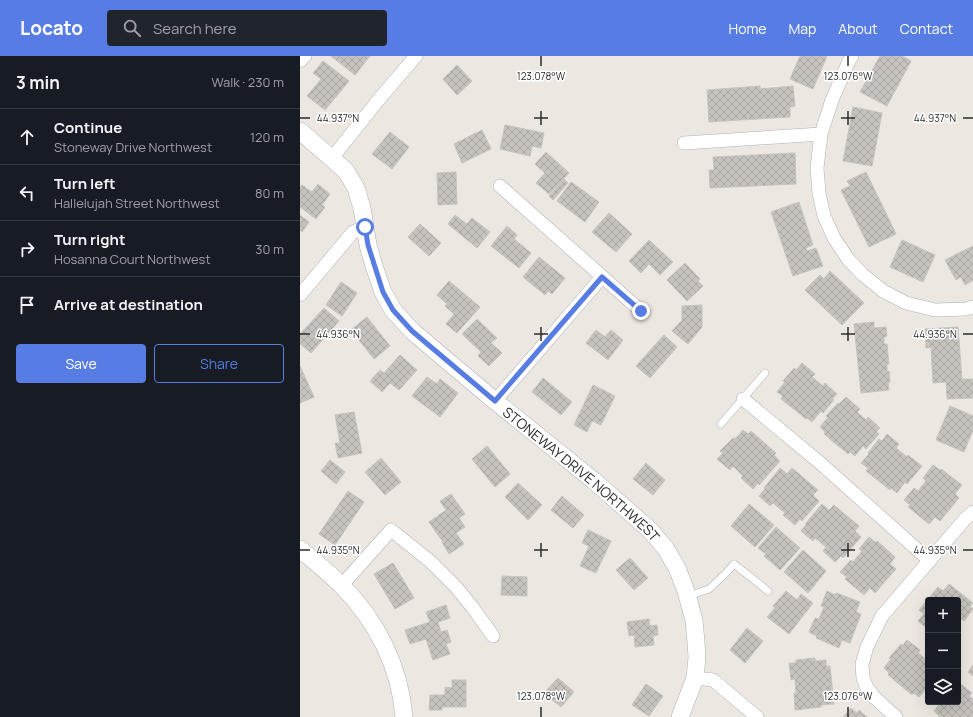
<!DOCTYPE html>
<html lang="en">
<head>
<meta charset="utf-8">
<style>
  body { margin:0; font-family:Manrope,sans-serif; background:#20242c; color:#f1f3f6 }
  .controls { position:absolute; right:12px; bottom:12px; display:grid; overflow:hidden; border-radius:4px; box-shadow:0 4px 16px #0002 }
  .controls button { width:36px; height:36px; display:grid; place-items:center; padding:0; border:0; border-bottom:1px solid #363941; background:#171b24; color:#f1f3f6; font:20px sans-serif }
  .stop { position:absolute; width:12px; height:12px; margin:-9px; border:3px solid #577de4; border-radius:50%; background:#fff }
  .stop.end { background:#577de4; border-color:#fff; box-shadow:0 1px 4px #0008 }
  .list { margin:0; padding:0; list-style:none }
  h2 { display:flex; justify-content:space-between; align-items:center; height:52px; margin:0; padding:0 16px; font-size:17px }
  h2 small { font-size:13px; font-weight:400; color:#9ea1a6 }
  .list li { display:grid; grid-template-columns:26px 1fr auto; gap:12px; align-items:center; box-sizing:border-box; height:56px; padding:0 16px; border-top:1px solid #363941 }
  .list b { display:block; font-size:15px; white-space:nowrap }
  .list p { margin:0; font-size:13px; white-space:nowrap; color:#9ea1a6 }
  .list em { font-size:13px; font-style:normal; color:#9ea1a6 }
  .actions { display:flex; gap:8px; padding:12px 16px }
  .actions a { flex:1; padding:9px 0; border:1px solid #577de4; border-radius:4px; text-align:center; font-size:14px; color:#577de4 }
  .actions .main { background:#577de4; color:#fff }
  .icon { flex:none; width:22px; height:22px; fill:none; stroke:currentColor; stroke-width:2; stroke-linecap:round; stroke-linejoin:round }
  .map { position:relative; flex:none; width:673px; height:661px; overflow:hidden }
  header { display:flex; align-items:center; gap:24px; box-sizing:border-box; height:56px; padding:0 20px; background:#577de4; color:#fff }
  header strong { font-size:19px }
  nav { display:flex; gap:22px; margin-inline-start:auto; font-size:14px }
  .search { width:280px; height:36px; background:#20242c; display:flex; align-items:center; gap:10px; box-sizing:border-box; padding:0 14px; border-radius:4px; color:#9ea1a6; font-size:15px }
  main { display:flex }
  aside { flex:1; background:#171b24 }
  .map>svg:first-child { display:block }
  .building { fill:url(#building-cross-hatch); stroke:#c8c3bb }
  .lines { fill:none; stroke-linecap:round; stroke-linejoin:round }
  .service-casing { stroke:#aeb0b7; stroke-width:8 }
  .minor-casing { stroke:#aeb0b7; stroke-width:14 }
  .tertiary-casing { stroke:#aeb0b7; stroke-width:18 }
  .service { stroke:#fff; stroke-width:7 }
  .minor { stroke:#fff; stroke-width:13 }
  .tertiary { stroke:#fff; stroke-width:17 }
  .route { stroke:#577de4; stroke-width:5 }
  .ticks { fill:none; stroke:#2d2d2d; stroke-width:1.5 }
  .labels { text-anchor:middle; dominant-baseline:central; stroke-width:3; stroke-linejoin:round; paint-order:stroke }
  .street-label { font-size:14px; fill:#2d2d2d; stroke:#fff }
  .ticks-label { font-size:10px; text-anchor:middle; fill:#2d2d2d; stroke:#fff; stroke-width:3; stroke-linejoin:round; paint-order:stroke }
</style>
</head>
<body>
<header>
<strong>Locato</strong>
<div class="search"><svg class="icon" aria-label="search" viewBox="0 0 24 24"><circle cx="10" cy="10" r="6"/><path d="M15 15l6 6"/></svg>Search here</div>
<nav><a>Home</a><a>Map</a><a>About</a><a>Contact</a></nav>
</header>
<main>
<aside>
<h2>3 min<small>Walk · 230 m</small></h2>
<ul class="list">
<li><svg class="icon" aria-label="ahead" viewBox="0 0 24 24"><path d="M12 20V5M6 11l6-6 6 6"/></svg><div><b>Continue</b><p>Stoneway Drive Northwest</p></div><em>120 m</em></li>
<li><svg class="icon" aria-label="left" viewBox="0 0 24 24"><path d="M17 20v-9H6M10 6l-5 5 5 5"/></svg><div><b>Turn left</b><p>Hallelujah Street Northwest</p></div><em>80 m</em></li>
<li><svg class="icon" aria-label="right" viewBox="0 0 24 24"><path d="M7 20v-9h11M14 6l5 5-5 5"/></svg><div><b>Turn right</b><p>Hosanna Court Northwest</p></div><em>30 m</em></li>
<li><svg class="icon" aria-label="arrive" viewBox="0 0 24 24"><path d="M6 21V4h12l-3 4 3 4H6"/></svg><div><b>Arrive at destination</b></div></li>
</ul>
<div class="actions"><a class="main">Save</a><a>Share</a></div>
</aside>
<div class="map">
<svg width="673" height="661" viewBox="0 0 673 661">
  <defs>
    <pattern id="building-cross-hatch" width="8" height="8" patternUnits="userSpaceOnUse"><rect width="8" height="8" fill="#c6c2bd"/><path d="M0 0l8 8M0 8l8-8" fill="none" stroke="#aaa7a3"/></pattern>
  </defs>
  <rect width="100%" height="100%" fill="#ede7e2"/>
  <path class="building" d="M31 0H70L55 19Z
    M500 0H527L513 33 490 23Z
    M580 0H602L611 5 587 50 560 36Z
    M23 5 49 25 25 54 7 40 21 23 13 17Z
    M157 9 172 25 157 39 143 23Z
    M460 30V33L493 30 495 50 490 51V61L409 66 407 34Z
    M553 51 582 57 572 110 543 105Z
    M205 69 244 77 241 92 232 90 230 100 200 93Z
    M182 74 191 93 162 107 154 88Z
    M90 76 109 91 92 113 72 98Z
    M246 96 269 117 249 138 236 127 245 117 235 108Z
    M495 97 496 128 410 132 409 114H414L413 101Z
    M156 116 157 148 138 149 137 117Z
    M566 116 596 178 569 191 541 134 550 130 547 125Z
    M264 123 268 127 253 144 249 140Z
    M271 126 299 146 285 166 257 145Z
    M18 128 30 138 22 149 25 151 16 163 0 151V131L2 129 12 136Z
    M499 146 513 189 506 192 507 195 516 192 523 210 493 220 471 156Z
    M309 157 332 178 316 196 292 176Z
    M0 159 9 166 2 176 0 174Z
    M155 159 167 168 172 162 190 176 177 192 148 168Z
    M120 168 141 187 129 200 108 181Z
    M207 170 217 179 214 183 231 197 219 212 191 190Z
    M349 184 373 206 360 219 349 208 341 217 329 205Z
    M602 184 635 199 623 226 590 211Z
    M673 190V224L665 229 661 221 656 224 645 204Z
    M239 201 265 222 252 238 248 235 245 239 223 221Z
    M385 207 400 223 398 225 403 230 387 245 367 224Z
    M530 215 564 247 542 269 505 234 520 219 524 223Z
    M149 225 180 251 157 277 146 268 154 258 145 250 147 248 137 239Z
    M41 226 57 237 42 260 26 249Z
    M402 249V271L388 288 372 275 382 264V250Z
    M24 252 39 265 11 297 0 288V278Z
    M67 261 90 290 74 303 51 274Z
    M177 263 197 282 191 287 202 297 189 310 178 300 181 296 162 278Z
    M574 266V272L586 271 587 280 584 281V288H587L589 308H587V316L589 315 590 326 588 327 589 334 561 337 554 268Z
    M658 271 662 323H673V342L647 343 646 326 633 327 631 291 626 292 625 273Z
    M296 274 305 281 311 274 323 284 308 304 286 287Z
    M364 279 377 291 350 322 336 310Z
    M100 299 117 314 99 334 90 327 82 336 70 325 80 314 84 317Z
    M502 307 515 318 512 321 523 330 525 327 537 338 532 343 534 344 523 357 521 355 512 366 507 362 506 363 481 343 483 340 477 336 485 326 483 325 494 312 496 314Z
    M0 310 14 341 0 347Z
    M127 321 137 328 140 323 158 337 140 361 112 340Z
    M243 322 272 346 261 359 232 336Z
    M293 329 315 340 301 369 292 365 287 376 274 369Z
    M546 341 560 353 557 356 566 364 568 361 580 372 576 376 579 378 566 393 563 390 555 400 550 396 548 398 524 378 525 376 520 371 528 361 526 360 538 347 539 348Z
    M650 350 673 360V374L664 396 636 384Z
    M54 356 62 397 38 402 35 387H40L35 359Z
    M443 374 448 378 451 375 476 397 474 399 480 405 459 429 458 427 453 433 441 422 443 420 433 410 430 414 417 403 423 397 420 395 433 382 435 383Z
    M587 378 599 388 596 392 607 401 608 399 622 410 607 428 605 426 597 437 591 432 590 434 566 415 568 412 561 407 569 398 568 397 579 383 582 385Z
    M187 390 210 418 195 431 172 403Z
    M81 402 101 426 85 439 65 416Z
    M30 404 45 416 36 428 21 415Z
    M346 407 365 424 353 439 333 423Z
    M633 409 640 414 641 413 662 429 655 438 659 442 640 465 635 461 629 468 608 451 610 449 604 444 614 432 618 435 626 425 623 422Z
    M480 412 487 418 492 412 518 434 513 439 519 445 502 465 500 463 495 469 483 459 485 457 473 447 470 450 459 440 465 433 464 432Z
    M218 427 242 449 228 464 205 441Z
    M48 435 64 446 35 489 19 478Z
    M151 438 165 458 159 462 165 471 156 477 164 488 149 498 142 486H143L129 466 146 454 140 445Z
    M262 440 284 459 273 472 251 454Z
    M449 448 474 469 455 491 431 470Z
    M522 448 529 454 534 449 559 470 555 475 561 481 543 502 541 500 535 506 523 495 526 491 515 482 513 485 501 475 506 469 505 468Z
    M476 471 500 492 480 514 464 500 466 498 458 492Z
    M288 474 311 485 296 517 280 510 289 490 282 487Z
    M569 481 576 487 577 485 595 501 590 508 596 513 575 537 570 532 564 539 545 523 547 521 540 516 551 504 553 506 562 495 559 493Z
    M503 494 526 515 508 537 484 516Z
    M330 502 348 522 334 534 316 514Z
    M93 507 114 542 95 553 74 518Z
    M202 520 227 521V540L201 539Z
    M649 528 673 547 670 550 673 553 664 565 660 562 658 564V544H628V573L618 565 624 558 619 554 638 531 643 535Z
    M486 535 497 544 501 538 513 547 489 578 467 561 475 552 473 550Z
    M527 535 535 539 536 537 560 546 556 556 561 558 550 587 542 584 539 592 516 582 517 580 509 576 515 562 519 563 524 551 521 550Z
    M146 549 150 562 138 566 141 576 147 574 151 586 146 588 150 598 133 604 126 583 110 588 105 574 130 566 126 556Z
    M349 563 350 570 357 569 358 579 353 580 354 589 335 591 334 579 329 580 327 566Z
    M447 572 463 585 445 607 430 594Z
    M607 584 620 594 618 597 628 605V634L626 633 619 641 614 637 612 639 588 619 589 617 584 612 591 603 589 602 601 588 602 590Z
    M515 602V605L526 604V610H530L534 648 521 649V651L495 654 494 637H496L495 623 491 624 489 607H496V604Z
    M673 609V620L668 616Z
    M258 622 274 636 261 651 244 637Z
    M152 624H166V651H142V654H129L130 639H145V631L152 632Z
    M658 626 672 637 669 640 673 643V661H638L639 660 634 655 641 646H658Z
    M346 628 363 640 349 660 332 649Z
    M551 652 557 657 559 654 567 661H543Z"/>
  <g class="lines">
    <defs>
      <path id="service" d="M421 368 465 317
        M388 540 409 533 425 518 434 508 468 535"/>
      <path id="minor" d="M552 0 549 5 532 44 521 78 517 112 519 137 524 160 534 182 548 203 562 218 583 235 606 247 635 254 666 253 673 251
        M0 5 5 0
        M384 87 521 78
        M32 102 80 42 116 0
        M200 130 341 255
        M0 239 53 176 65 171
        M443 343 519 406 630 505
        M195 345 302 221
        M42 529 91 474 131 506 156 531 173 552 193 580
        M395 622 413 624 457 661
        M596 661 574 641 567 632 563 622 562 608 567 591 582 560 665 463 673 456"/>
      <g id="tertiary">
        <path id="s1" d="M0 75 46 115 56 132 62 152 68 189 74 210 83 236 93 254 112 275 195 345 293 424 350 474 366 493 377 512 386 535 394 564 396 586 397 601 395 622 380 661"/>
        <path d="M0 493C14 505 29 517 42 530 77 565 100 611 104 661"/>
      </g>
    </defs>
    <use href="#service" class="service-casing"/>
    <use href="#minor" class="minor-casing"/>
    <use href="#tertiary" class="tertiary-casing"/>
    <use href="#service" class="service"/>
    <use href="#minor" class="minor"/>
    <use href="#tertiary" class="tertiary"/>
  </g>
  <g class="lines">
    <path class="route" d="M65 171 68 189 83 236 93 254 112 275 195 345 302 221 341 255"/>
  </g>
  <path class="ticks" d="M241 0V10M548 0V10M241 55V69M548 55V69M0 62H10M234 62H248M541 62H555M663 62H673M241 271V285M548 271V285M0 278H10M234 278H248M541 278H555M663 278H673M241 487V501M548 487V501M0 494H10M234 494H248M541 494H555M663 494H673M241 651V661M548 651V661"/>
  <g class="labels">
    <g class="street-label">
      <text stroke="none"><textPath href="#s1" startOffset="459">STONEWAY DRIVE NORTHWEST</textPath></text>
    </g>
  </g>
  <g class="ticks-label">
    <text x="241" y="24">123.078°W</text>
    <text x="548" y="24">123.076°W</text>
    <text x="38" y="66">44.937°N</text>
    <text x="635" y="66">44.937°N</text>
    <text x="38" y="282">44.936°N</text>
    <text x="635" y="282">44.936°N</text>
    <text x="38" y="498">44.935°N</text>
    <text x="635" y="498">44.935°N</text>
    <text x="241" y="644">123.078°W</text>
    <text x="548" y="644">123.076°W</text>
  </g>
</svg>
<div class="controls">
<button>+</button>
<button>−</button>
<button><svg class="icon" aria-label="layers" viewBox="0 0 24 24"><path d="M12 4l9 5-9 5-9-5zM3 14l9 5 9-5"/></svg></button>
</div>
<div class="stop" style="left:65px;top:171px"></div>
<div class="stop end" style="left:341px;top:255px"></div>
</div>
</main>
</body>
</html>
